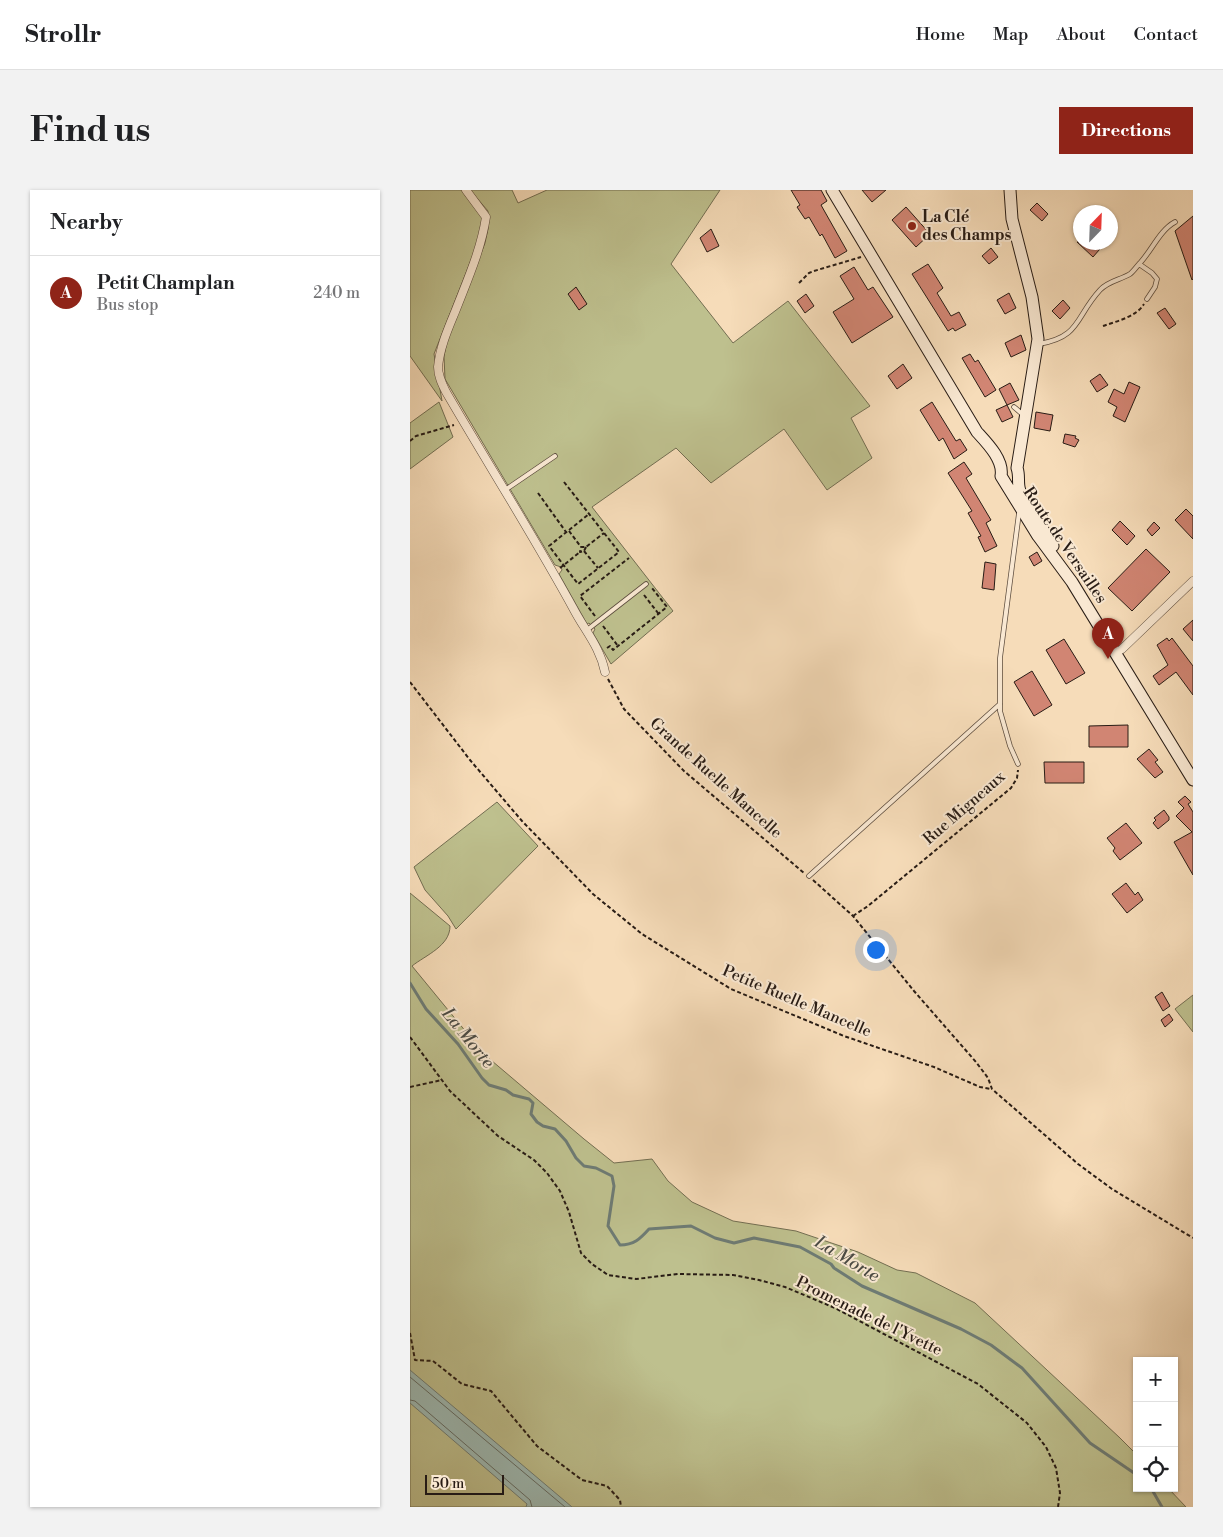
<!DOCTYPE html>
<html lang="en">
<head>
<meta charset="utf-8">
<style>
  body { margin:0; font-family:"Libre Bodoni",serif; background:#f2f2f2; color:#202124 }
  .controls { position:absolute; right:15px; bottom:15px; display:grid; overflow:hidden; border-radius:0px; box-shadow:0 1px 4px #0004 }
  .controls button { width:45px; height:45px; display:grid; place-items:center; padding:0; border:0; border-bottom:1px solid #e0e0e0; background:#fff; color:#202124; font:25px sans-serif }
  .compass { position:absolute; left:663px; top:15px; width:45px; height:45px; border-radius:50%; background:#fff; box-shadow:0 1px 4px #0004; rotate:23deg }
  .scale { position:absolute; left:15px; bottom:12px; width:79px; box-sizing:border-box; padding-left:5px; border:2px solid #281c15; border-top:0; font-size:14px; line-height:18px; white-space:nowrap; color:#281c15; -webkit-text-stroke:4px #f9e8d2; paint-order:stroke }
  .you { position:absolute; left:465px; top:759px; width:18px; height:18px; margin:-12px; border:4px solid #fff; border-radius:50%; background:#1a73e8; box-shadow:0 0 0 8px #1a73e833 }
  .badge { display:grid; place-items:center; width:32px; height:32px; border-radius:50%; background:#8f2418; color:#fff; font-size:16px; font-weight:700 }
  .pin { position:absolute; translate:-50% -41px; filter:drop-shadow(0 1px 2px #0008) }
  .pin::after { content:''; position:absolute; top:26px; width:18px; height:15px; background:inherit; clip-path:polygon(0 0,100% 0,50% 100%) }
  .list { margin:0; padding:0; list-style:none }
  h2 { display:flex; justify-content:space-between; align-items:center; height:65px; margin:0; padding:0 20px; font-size:21px }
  h2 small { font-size:16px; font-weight:400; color:#757577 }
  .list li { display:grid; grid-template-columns:32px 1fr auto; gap:15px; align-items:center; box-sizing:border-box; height:75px; padding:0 20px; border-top:1px solid #e0e0e0 }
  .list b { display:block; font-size:19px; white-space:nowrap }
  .list p { margin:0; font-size:16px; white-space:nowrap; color:#757577 }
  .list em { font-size:16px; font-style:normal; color:#757577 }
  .icon { flex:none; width:28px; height:28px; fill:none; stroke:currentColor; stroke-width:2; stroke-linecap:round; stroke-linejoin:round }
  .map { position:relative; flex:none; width:783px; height:1317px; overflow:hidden; border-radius:0px }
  header { display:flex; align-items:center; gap:30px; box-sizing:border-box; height:70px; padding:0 25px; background:#fff; border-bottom:1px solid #e0e0e0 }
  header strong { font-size:24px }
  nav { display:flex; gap:28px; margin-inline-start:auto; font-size:18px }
  .intro { display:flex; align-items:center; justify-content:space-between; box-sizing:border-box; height:120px; padding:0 30px }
  h1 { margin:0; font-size:35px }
  .button { padding:12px 22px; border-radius:0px; background:#8f2418; color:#fff; font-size:18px; font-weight:700 }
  main { display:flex; gap:30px; padding:0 30px }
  aside { flex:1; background:#fff; border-radius:0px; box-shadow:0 1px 4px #0004 }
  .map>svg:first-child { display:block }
  .green { fill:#bec08e; stroke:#736e52 }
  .water { fill:#9dbab4; stroke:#6e7b74 }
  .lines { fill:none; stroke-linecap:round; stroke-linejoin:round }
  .shore { stroke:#626b64; stroke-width:1 }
  .stream { stroke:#6e7b74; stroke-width:3 }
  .building { fill:#d18573; stroke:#281c15 }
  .lane-casing { stroke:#5c4c3e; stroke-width:5.5 }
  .street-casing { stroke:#5c4c3e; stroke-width:9 }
  .secondary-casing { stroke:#281c15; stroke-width:13 }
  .path { stroke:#281c15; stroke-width:2; stroke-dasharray:4 2.5; stroke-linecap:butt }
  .lane { stroke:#f9e8d2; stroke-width:4 }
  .street { stroke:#f9e8d2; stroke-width:8 }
  .secondary { stroke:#f9e8d2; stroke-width:11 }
  .poi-dot { fill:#8f2418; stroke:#f9e8d2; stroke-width:2 }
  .labels { text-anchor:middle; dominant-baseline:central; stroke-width:4; stroke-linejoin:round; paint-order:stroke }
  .poi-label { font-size:16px; font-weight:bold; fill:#281c15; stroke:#f9e8d2; text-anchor:start }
  .street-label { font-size:16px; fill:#281c15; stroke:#f9e8d2 }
  .water-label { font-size:18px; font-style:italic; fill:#4b4b45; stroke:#f9e8d2 }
</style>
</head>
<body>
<header>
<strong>Strollr</strong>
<nav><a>Home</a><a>Map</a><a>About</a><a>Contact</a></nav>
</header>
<div class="intro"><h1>Find us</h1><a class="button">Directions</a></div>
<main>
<aside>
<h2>Nearby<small></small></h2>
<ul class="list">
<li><span class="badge">A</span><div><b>Petit Champlan</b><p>Bus stop</p></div><em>240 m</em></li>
</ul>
</aside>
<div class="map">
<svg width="783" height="1317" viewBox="0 0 783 1317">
  <rect width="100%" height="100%" fill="#f6dcb9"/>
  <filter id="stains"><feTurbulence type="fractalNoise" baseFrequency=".004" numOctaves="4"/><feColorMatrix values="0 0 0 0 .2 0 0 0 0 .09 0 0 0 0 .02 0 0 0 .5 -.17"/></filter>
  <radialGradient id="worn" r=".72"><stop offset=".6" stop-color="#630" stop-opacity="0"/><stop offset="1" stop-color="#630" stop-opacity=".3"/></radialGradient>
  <path class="green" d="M0 0H51L74 29 67 55 24 164 32 211 0 166Z
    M60 0H102L108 13 137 0H310L261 74 323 153 378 111 460 216 441 228 462 268 417 300 374 239 301 293 266 258 182 317 263 421 201 474 183 443 185 439 179 433 177 434 149 384 152 380 151 377 145 375 35 189 34 166 37 151 75 53 78 39V21Z
    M29 212 43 247 0 279V233Z
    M87 612 128 656 46 739 38 726 15 700 4 677Z
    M0 703 40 736C40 756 16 765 2 776L75 865 174 949 204 973 242 969 258 991 282 1012 323 1031 386 1041 448 1062 487 1080 506 1083 565 1113 710 1248 727 1265V1298H758L776 1317H0Z
    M783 805V842L765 819Z"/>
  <path class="water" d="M0 1180 162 1317H116L117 1314 0 1213Z"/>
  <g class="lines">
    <path class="shore" d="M0 1187 155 1317
      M0 1210 5 1211 120 1310 122 1317"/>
    <path class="stream" d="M0 793 16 819 48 854 72 888 79 895 96 900 103 905 119 909 123 913 121 924 127 932 133 936 145 939 156 951 166 968 174 976 186 978 202 986 204 996 198 1036 210 1055C224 1055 230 1049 239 1039L281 1036 305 1048 324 1053 344 1048 390 1057 421 1074 424 1078 452 1096 551 1139 581 1155 612 1178 680 1253 727 1285
      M741 1298 752 1317"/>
  </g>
  <path class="building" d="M381 0H411L417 11 411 15 437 61 425 68 412 44 410 46 399 27 395 29 387 17 390 15Z
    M452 0H476L462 12Z
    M627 13 638 24 632 31 620 20Z
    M496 17 520 44 506 57 482 30Z
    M783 26V89L782 90 765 41Z
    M301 39 309 56 297 62 290 48Z
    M667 52H696L683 67Z
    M581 58 588 67 579 74 572 66Z
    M518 74 533 98 527 103 541 126 549 122 556 135 545 141 543 138 538 141 502 84Z
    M444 77 458 100 463 97 483 127 442 153 423 122 444 109 430 86Z
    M166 97 177 114 169 120 158 104Z
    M599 103 606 118 595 124 587 110Z
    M396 104 404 116 395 123 387 111Z
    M653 110 660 118 650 129 642 121Z
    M755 118 766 134 759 139 747 123Z
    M611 145 616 160 601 167 595 153Z
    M560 164 565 172 568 170 586 200 575 207 552 168Z
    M493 174 502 188 487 199 478 186Z
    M690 184 698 195 687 202 680 191Z
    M719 192 730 197 715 232 703 226 707 217 698 212 704 199 714 204Z
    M600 193 609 210 597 215 603 227 592 232 586 220 597 215 589 199Z
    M522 212 546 251 550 249 557 260 544 269 533 248 529 251 510 220Z
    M626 222 643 225 640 241 624 238Z
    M655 244 666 246 665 248 669 250 665 257 653 253Z
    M554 272 562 284 556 288 581 330 576 333 587 356 575 362 568 347 571 346 558 323 562 321 538 283Z
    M776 319 783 326V349L765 330Z
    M710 331 725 346 717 355 702 340Z
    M744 332 750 338 742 346 737 340Z
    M736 359 760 382 722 421 698 398Z
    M627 362 632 371 624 376 619 367Z
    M575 372 586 374 584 400 572 398Z
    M783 430V451L773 439Z
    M757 448 759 451 762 448 783 476V505L766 482 749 495 743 486 758 475 747 455Z
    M654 449 675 483 656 494 636 460Z
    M622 481 642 515 624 526 604 492Z
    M718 535V557H679V536Z
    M739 559 748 570 745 572 753 582 745 588 727 569Z
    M634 572H674V593H635Z
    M775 606 781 612 778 614 783 622V685L764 652 782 642 766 626 774 618 768 612Z
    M754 620 759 627V630L748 639 743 633 746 630 744 628Z
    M716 633 732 653 710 670 703 661 705 658 697 648Z
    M716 693 725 705 728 702 733 710 717 723 702 704Z
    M752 802 760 816 753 821 745 807Z
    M759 824 763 830 755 837 751 830Z"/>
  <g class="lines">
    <defs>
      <path id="lane" d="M729 74 742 83 747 89 745 97 737 109
        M629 154C671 147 665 127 690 100 698 91 710 90 720 84 724 81 727 76 730 73 742 60 750 40 765 32
        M604 217 611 223 614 224
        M95 300 145 266
        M177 440 236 394
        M608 574 600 556 590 521V468L609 323
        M399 686 590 514"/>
      <path id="street" d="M56 0 76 27C71 60 57 91 45 122 38 139 30 157 28 177 28 186 32 194 36 202 78 274 123 345 163 418 175 441 190 457 195 482
        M705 463 712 459 783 391"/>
      <path id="secondary" d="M422 0 567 242C577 253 594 270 591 286L628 346 662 392 783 590
        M600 0 602 29 622 107 628 149 607 278C610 286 607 293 610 301 618 318 633 338 643 356"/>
    </defs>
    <use href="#lane" class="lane-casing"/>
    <use href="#street" class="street-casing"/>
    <use href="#secondary" class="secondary-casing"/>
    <path class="path" d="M389 93 399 83 404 81 451 67
      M693 136C707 131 726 127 734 114
      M0 251 6 246 44 235
      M154 292 209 362 168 394 139 356 179 324
      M128 303 156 342
      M159 341 171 357
      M176 357 174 361 170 362 171 357H176L194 343
      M174 361 188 378
      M150 378 170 362
      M234 405 248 423
      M185 426 170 406 219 368
      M193 436 208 456
      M197 458 200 456 203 460 257 417 242 398
      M198 489 214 519 274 581 394 683
      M0 492 60 570 112 631 183 704 232 744 321 799 434 846 524 877 570 897 581 899
      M403 690 443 726 504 801 566 872 578 888 582 899 668 974 702 999 783 1048
      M443 726 458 716 601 598 607 588 608 580
      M0 847 40 901 88 946 124 970 137 983 150 1001 159 1022 171 1063 182 1074 198 1085 226 1089 268 1084 323 1085 349 1090 375 1097 425 1118 568 1194 617 1233 636 1257 646 1278 650 1303 648 1317
      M0 897 32 890
      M0 1143 5 1170 23 1171 52 1194 81 1201 127 1256 172 1290 197 1296 210 1310 211 1317"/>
    <use href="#lane" class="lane"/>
    <use href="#street" class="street"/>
    <use href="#secondary" class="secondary"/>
  </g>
  <circle class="poi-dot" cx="502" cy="36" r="5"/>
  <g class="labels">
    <g class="poi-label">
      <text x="512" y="27">La Clé<tspan x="512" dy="18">des Champs</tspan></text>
    </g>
    <g class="street-label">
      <text transform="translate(655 355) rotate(56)">Route de Versailles</text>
      <text transform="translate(306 588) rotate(42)">Grande Ruelle Mancelle</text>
      <text transform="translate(554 618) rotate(-41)">Rue Migneaux</text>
      <text transform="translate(387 811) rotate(23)">Petite Ruelle Mancelle</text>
      <text transform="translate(459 1126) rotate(26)">Promenade de l'Yvette</text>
    </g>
    <g class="water-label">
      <text transform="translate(58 848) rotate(51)">La Morte</text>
      <text transform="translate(437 1069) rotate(31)">La Morte</text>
    </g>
  </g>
  <rect width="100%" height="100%" filter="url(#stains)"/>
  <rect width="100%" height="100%" fill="url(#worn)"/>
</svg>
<div class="controls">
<button>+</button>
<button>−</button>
<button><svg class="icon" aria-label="locate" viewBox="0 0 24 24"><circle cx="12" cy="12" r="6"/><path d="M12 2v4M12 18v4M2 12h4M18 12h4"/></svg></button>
</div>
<svg class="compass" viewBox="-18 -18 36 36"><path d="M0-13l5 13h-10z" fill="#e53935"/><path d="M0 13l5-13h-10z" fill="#757577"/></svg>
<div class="scale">50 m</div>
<div class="you"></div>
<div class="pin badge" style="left:698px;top:469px">A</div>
</div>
</main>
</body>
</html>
